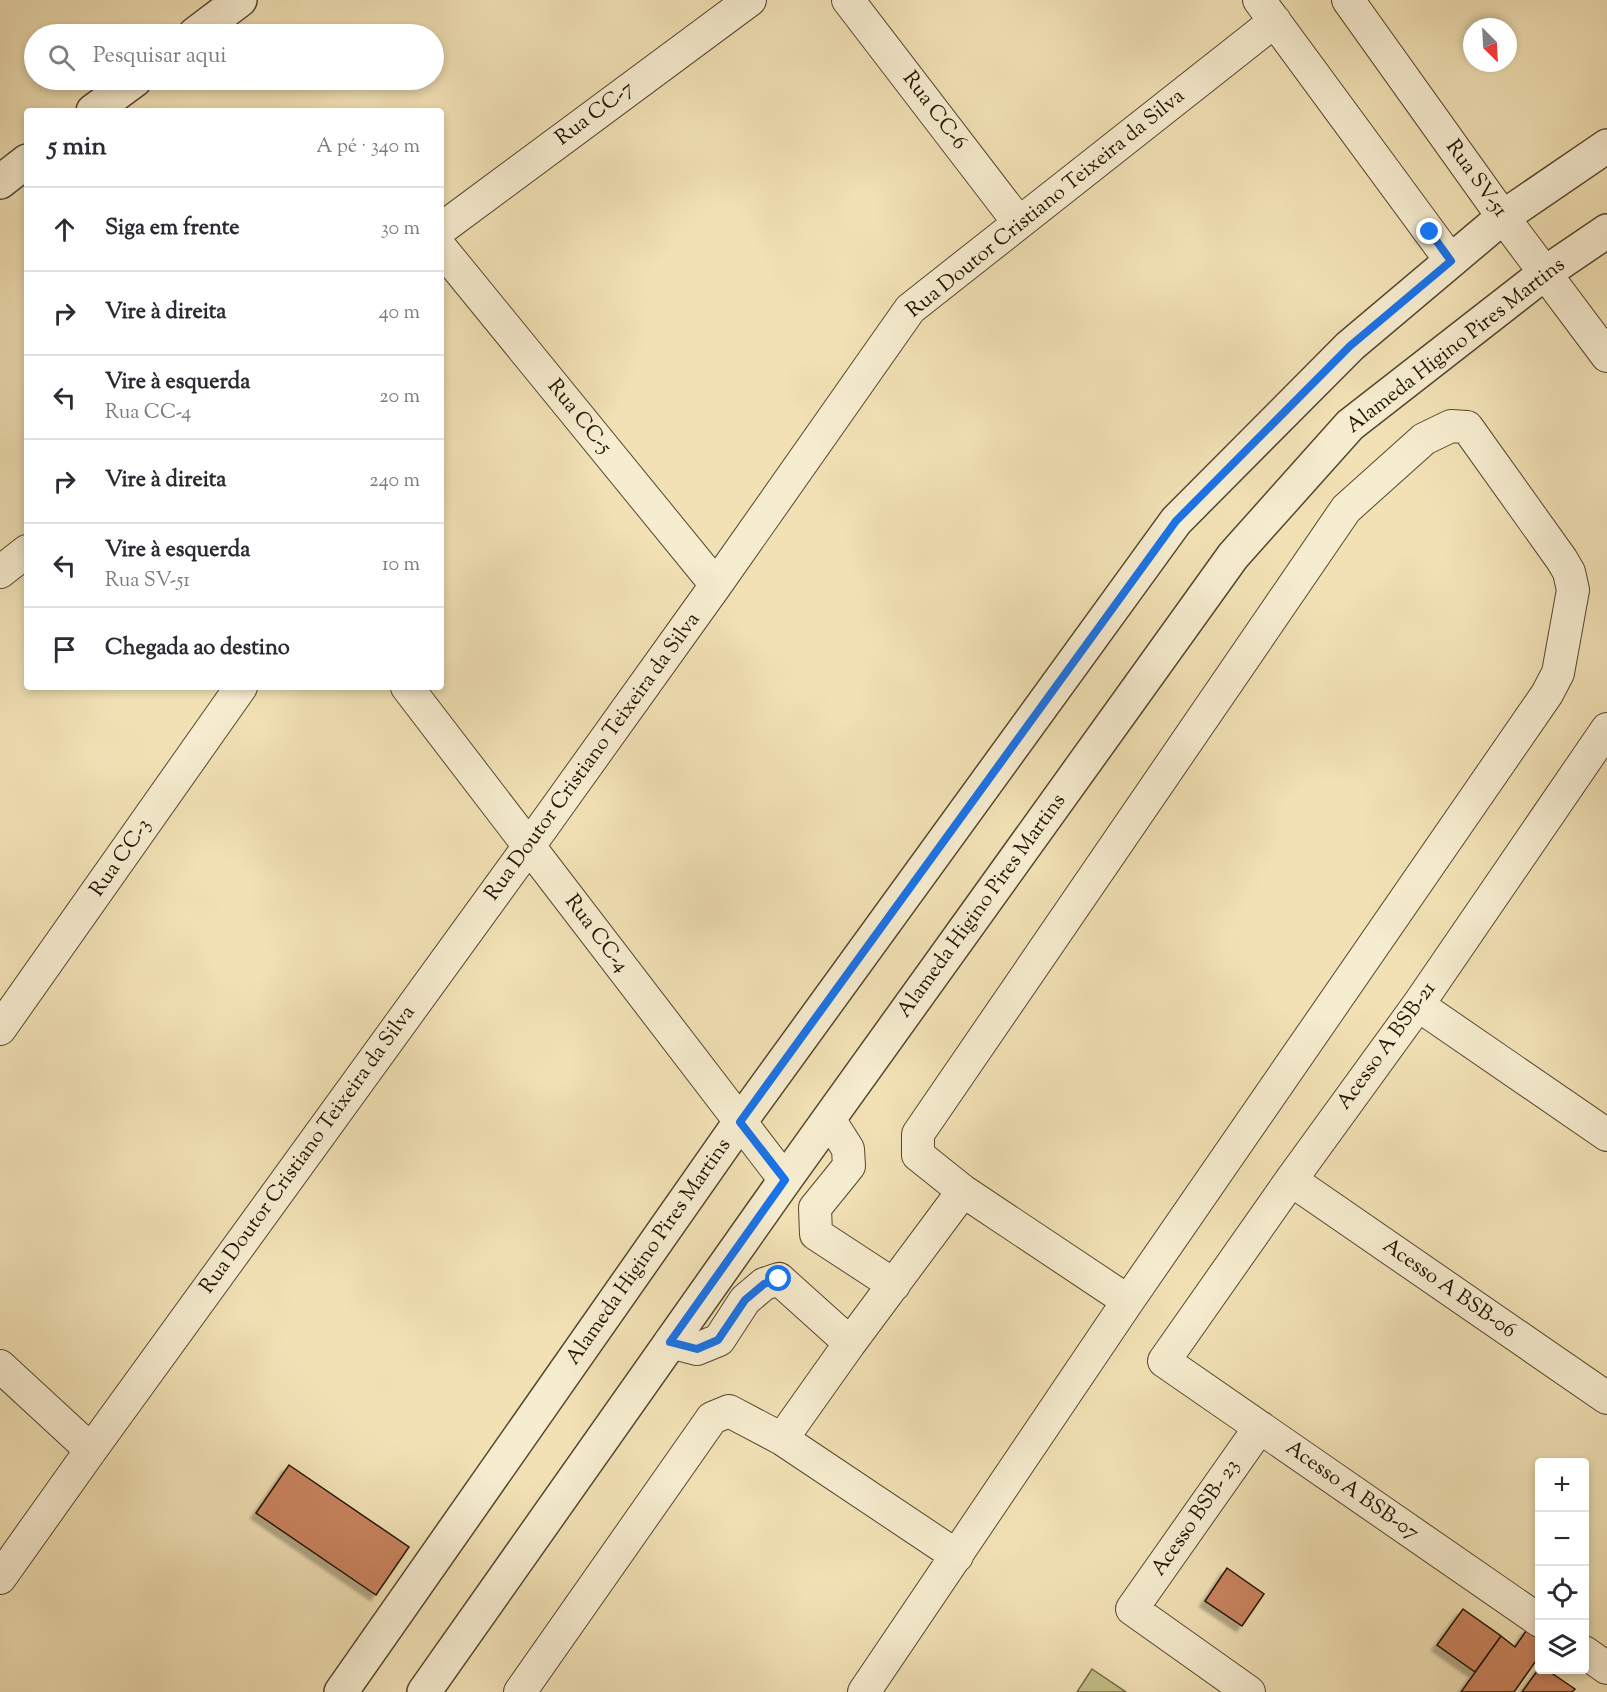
<!DOCTYPE html>
<html lang="pt">
<head>
<meta charset="utf-8">
<style>
  body { margin:0; font-family:"Sorts Mill Goudy",serif; background:#f2f2f3; color:#2b2b33 }
  .controls { position:absolute; right:18px; bottom:18px; display:grid; overflow:hidden; border-radius:6px; box-shadow:0 3px 9px #0003 }
  .controls button { width:54px; height:54px; display:grid; place-items:center; padding:0; border:0; border-bottom:2px solid #e1e1e2; background:#fff; color:#2b2b33; font:30px sans-serif }
  .compass { position:absolute; left:1463px; top:18px; width:54px; height:54px; border-radius:50%; background:#fff; box-shadow:0 3px 9px #0003; rotate:156deg }
  .stop { position:absolute; width:18px; height:18px; margin:-14px; border:4px solid #1a73e8; border-radius:50%; background:#fff }
  .stop.end { background:#1a73e8; border-color:#fff; box-shadow:0 2px 6px #0008 }
  .list { margin:0; padding:0; list-style:none }
  h2 { display:flex; justify-content:space-between; align-items:center; height:78px; margin:0; padding:0 24px; font-size:26px }
  h2 small { font-size:20px; font-weight:400; color:#7c7c81 }
  .list li { display:grid; grid-template-columns:39px 1fr auto; gap:18px; align-items:center; box-sizing:border-box; height:84px; padding:0 24px; border-top:2px solid #e1e1e2 }
  .list b { display:block; font-size:22px; white-space:nowrap }
  .list p { margin:0; font-size:20px; white-space:nowrap; color:#7c7c81 }
  .list em { font-size:20px; font-style:normal; color:#7c7c81 }
  .icon { flex:none; width:33px; height:33px; fill:none; stroke:currentColor; stroke-width:2; stroke-linecap:round; stroke-linejoin:round }
  .map { position:relative; flex:none; width:1607px; height:1692px; overflow:hidden }
  .search { position:absolute; background:#fff; box-shadow:0 3px 9px #0003; left:24px; top:24px; width:420px; height:66px; display:flex; align-items:center; gap:15px; box-sizing:border-box; padding:0 21px; border-radius:33px; color:#7c7c81; font-size:22px }
  .panel { position:absolute; background:#fff; box-shadow:0 3px 9px #0003; left:24px; top:108px; width:420px; height:582px; border-radius:6px }
  .map>svg:first-child { display:block }
  .green { fill:#c2c088; stroke:#726a45; stroke-width:1.5 }
  .building { fill:#c9845e; stroke:#221302; stroke-width:1.5; filter:url(#shadow) }
  .lines { fill:none; stroke-linecap:round; stroke-linejoin:round }
  .minor-casing { stroke:#56462f; stroke-width:34 }
  .tertiary-casing { stroke:#56462f; stroke-width:36 }
  .minor { stroke:#f6eccf; stroke-width:32 }
  .tertiary { stroke:#f6eccf; stroke-width:33 }
  .route { stroke:#1a73e8; stroke-width:8 }
  .labels { text-anchor:middle; dominant-baseline:central; stroke-width:5; stroke-linejoin:round; paint-order:stroke }
  .street-label { font-size:21px; fill:#221302; stroke:#f6eccf }
</style>
</head>
<body>
<div class="map">
<svg width="1607" height="1692" viewBox="0 0 1607 1692">
  <defs>
    <filter id="shadow"><feDropShadow dx="-5.5" dy="5.5" stdDeviation="1.5" flood-color="#0004"/></filter>
  </defs>
  <rect width="100%" height="100%" fill="#f1e1b5"/>
  <filter id="stains"><feTurbulence type="fractalNoise" baseFrequency=".00333" numOctaves="4"/><feColorMatrix values="0 0 0 0 .2 0 0 0 0 .09 0 0 0 0 .02 0 0 0 .5 -.17"/></filter>
  <radialGradient id="worn" r=".72"><stop offset=".6" stop-color="#630" stop-opacity="0"/><stop offset="1" stop-color="#630" stop-opacity=".3"/></radialGradient>
  <path class="green" d="M1092 1669 1126 1692H1077Z"/>
  <path class="building" d="M289 1465 409 1547 376 1595 256 1513Z
    M1227 1568 1264 1594 1242 1626 1205 1601Z
    M1463 1609 1501 1636 1475 1672 1437 1645Z
    M1528 1628 1540 1636V1655L1514 1692H1461L1501 1636 1515 1647Z
    M1540 1667V1670H1547L1575 1689 1572 1692H1522Z"/>
  <g class="lines">
    <defs>
      <path id="minor" d="M848 0 1019 223
        M1259 0 1451 261
        M1348 0 1503 217 1607 356
        M441 229 750 0
        M441 248 716 585
        M0 572 27 551
        M407 687 785 1180
        M1418 1005 1607 1135
        M0 1029 241 687
        M829 1119 848 1149 849 1166 815 1208 816 1234 894 1285
        M1291 1180 1607 1398
        M670 1342 697 1349 719 1340 745 1300 764 1284 779 1279 850 1343
        M0 1366 91 1450
        M957 1556 782 1439 850 1343 963 1191 1128 1301
        M0 1578 91 1450 529 846 716 585 910 309 1275 21
        M1540 1621 1164 1361 1291 1180 1418 1005 1607 729
        M1584 1652 1607 1668
        M520 1692 712 1418 729 1411 782 1439
        M864 1692 1128 1301 1547 694 1558 673 1573 590 1569 572 1562 560 1467 427 1451 426 1424 439 1346 509 918 1134V1155L963 1191
        M1249 1692 1132 1609 1260 1427"/>
      <path id="tertiary" d="M195 34 240 0
        M93 111 135 80
        M0 182 27 161
        M341 1692 740 1122 1176 521 1350 346 1503 217 1607 146
        M424 1692 785 1180 1233 556 1350 425 1545 273 1607 231"/>
    </defs>
    <use href="#minor" class="minor-casing"/>
    <use href="#tertiary" class="tertiary-casing"/>
    <use href="#minor" class="minor"/>
    <use href="#tertiary" class="tertiary"/>
  </g>
  <g class="lines">
    <path class="route" d="M779 1279 764 1284 745 1300 718 1340 697 1349 670 1342 785 1180 740 1122 1176 521 1350 346 1451 261 1430 232"/>
  </g>
  <g class="labels">
    <g class="street-label">
      <text transform="translate(934 111) rotate(53)">Rua CC-6</text>
      <text transform="translate(595 114) rotate(-37)">Rua CC-7</text>
      <text transform="translate(1476 179) rotate(54)">Rua SV-51</text>
      <text transform="translate(1046 204) rotate(-39)">Rua Doutor Cristiano Teixeira da Silva</text>
      <text transform="translate(1456 346) rotate(-38)">Alameda Higino Pires Martins</text>
      <text transform="translate(579 417) rotate(51)">Rua CC-5</text>
      <text transform="translate(593 757) rotate(-54)">Rua Doutor Cristiano Teixeira da Silva</text>
      <text transform="translate(121 858) rotate(-55)">Rua CC-3</text>
      <text transform="translate(982 906) rotate(-54)">Alameda Higino Pires Martins</text>
      <text transform="translate(596 934) rotate(53)">Rua CC-4</text>
      <text transform="translate(1387 1046) rotate(-54)">Acesso A BSB-21</text>
      <text transform="translate(308 1150) rotate(-54)">Rua Doutor Cristiano Teixeira da Silva</text>
      <text transform="translate(649 1252) rotate(-55)">Alameda Higino Pires Martins</text>
      <text transform="translate(1449 1289) rotate(35)">Acesso A BSB-06</text>
      <text transform="translate(1352 1491) rotate(35)">Acesso A BSB-07</text>
      <text transform="translate(1196 1518) rotate(-55)">Acesso BSB- 23</text>
    </g>
  </g>
  <rect width="100%" height="100%" filter="url(#stains)"/>
  <rect width="100%" height="100%" fill="url(#worn)"/>
</svg>
<div class="controls">
<button>+</button>
<button>−</button>
<button><svg class="icon" aria-label="locate" viewBox="0 0 24 24"><circle cx="12" cy="12" r="6"/><path d="M12 2v4M12 18v4M2 12h4M18 12h4"/></svg></button>
<button><svg class="icon" aria-label="layers" viewBox="0 0 24 24"><path d="M12 4l9 5-9 5-9-5zM3 14l9 5 9-5"/></svg></button>
</div>
<svg class="compass" viewBox="-18 -18 36 36"><path d="M0-13l5 13h-10z" fill="#e53935"/><path d="M0 13l5-13h-10z" fill="#7c7c81"/></svg>
<div class="stop" style="left:779px;top:1279px"></div>
<div class="stop end" style="left:1430px;top:232px"></div>
<div class="search"><svg class="icon" aria-label="search" viewBox="0 0 24 24"><circle cx="10" cy="10" r="6"/><path d="M15 15l6 6"/></svg>Pesquisar aqui</div>
<section class="panel">
<h2>5 min<small>A pé · 340 m</small></h2>
<ul class="list">
<li><svg class="icon" aria-label="ahead" viewBox="0 0 24 24"><path d="M12 20V5M6 11l6-6 6 6"/></svg><div><b>Siga em frente</b></div><em>30 m</em></li>
<li><svg class="icon" aria-label="right" viewBox="0 0 24 24"><path d="M7 20v-9h11M14 6l5 5-5 5"/></svg><div><b>Vire à direita</b></div><em>40 m</em></li>
<li><svg class="icon" aria-label="left" viewBox="0 0 24 24"><path d="M17 20v-9H6M10 6l-5 5 5 5"/></svg><div><b>Vire à esquerda</b><p>Rua CC-4</p></div><em>20 m</em></li>
<li><svg class="icon" aria-label="right" viewBox="0 0 24 24"><path d="M7 20v-9h11M14 6l5 5-5 5"/></svg><div><b>Vire à direita</b></div><em>240 m</em></li>
<li><svg class="icon" aria-label="left" viewBox="0 0 24 24"><path d="M17 20v-9H6M10 6l-5 5 5 5"/></svg><div><b>Vire à esquerda</b><p>Rua SV-51</p></div><em>10 m</em></li>
<li><svg class="icon" aria-label="arrive" viewBox="0 0 24 24"><path d="M6 21V4h12l-3 4 3 4H6"/></svg><div><b>Chegada ao destino</b></div></li>
</ul>
</section>
</div>
</body>
</html>
